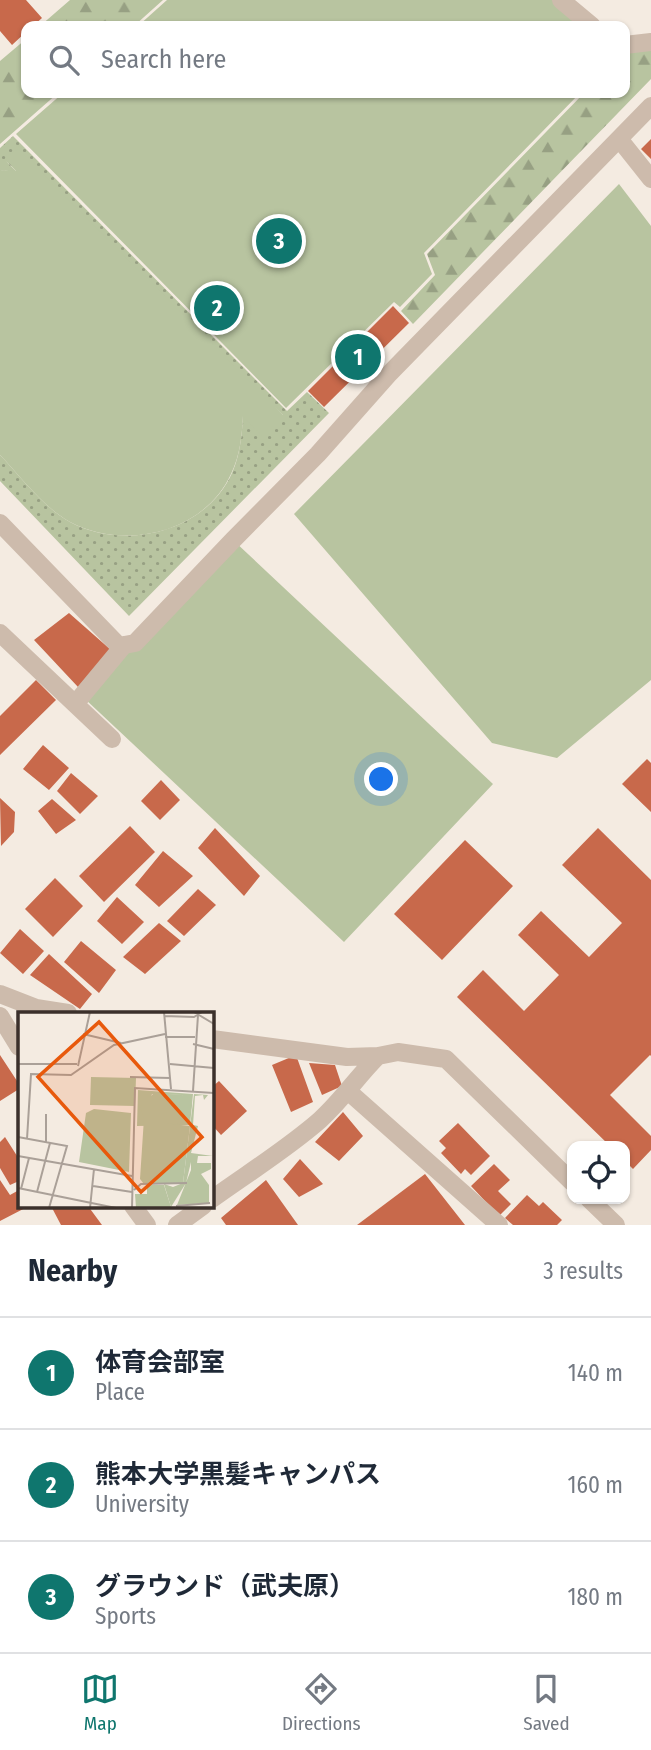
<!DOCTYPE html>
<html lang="en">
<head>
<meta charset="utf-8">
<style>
  body { margin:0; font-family:"Fira Sans Condensed","Noto Sans JP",sans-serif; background:#f2f2f3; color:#1f2937 }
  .controls { position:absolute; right:21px; bottom:21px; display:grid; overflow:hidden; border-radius:14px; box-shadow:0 2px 5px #0004 }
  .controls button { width:63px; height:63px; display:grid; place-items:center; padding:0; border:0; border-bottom:2px solid #e0e1e3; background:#fff; color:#1f2937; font:35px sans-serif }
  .you { position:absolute; left:382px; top:780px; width:24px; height:24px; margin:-18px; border:5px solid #fff; border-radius:50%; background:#1a73e8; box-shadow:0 0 0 10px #1a73e833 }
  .badge { display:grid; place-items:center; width:46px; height:46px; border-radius:50%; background:#0f766e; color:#fff; font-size:23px; font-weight:700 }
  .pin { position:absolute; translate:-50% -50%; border:4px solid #fff; box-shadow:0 2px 7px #0006 }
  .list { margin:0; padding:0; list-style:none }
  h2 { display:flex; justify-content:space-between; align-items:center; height:91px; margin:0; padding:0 28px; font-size:30px }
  h2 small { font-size:23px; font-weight:400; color:#747a83 }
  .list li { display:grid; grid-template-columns:46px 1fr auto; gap:21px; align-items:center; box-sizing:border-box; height:112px; padding:0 28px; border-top:2px solid #e0e1e3 }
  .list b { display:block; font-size:26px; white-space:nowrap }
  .list p { margin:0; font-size:23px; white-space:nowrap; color:#747a83 }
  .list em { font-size:23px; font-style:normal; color:#747a83 }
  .icon { flex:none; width:38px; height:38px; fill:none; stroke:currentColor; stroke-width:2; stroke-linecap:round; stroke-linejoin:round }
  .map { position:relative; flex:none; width:651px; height:1225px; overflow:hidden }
  .search { position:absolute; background:#fff; box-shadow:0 2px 5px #0004; left:21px; right:21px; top:21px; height:77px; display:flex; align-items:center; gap:18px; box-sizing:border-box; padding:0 24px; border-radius:14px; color:#747a83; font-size:26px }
  .sheet { height:427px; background:#fff }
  nav { display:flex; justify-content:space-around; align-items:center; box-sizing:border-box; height:98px; border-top:2px solid #e0e1e3; background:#fff; font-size:19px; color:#747a83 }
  nav a { display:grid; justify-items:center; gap:4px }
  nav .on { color:#0f766e }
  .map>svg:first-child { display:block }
  .grass { fill:url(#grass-dots) }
  .forest { fill:url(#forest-firs) }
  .pitch { fill:#b8c4a0 }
  .building { fill:#c8694b }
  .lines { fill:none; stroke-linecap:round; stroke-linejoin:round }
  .minor { stroke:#cdbbac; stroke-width:18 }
  .inset-road { fill:none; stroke:#aaa098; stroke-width:2 }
  .view { fill:#e8590c; fill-opacity:0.15; stroke:#e8590c; stroke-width:3.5 }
  .inset-edge { fill:none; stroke:#3b302b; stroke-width:3.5 }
</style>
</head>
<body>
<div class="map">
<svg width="651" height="1225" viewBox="0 0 651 1225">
  <defs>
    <pattern id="grass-dots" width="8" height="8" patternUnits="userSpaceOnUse" patternTransform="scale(1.75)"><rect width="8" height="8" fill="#b8c4a0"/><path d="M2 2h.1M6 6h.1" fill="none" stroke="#97a083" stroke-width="1.8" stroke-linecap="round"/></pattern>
    <pattern id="forest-firs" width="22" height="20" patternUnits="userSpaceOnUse" patternTransform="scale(1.75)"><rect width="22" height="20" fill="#b8c4a0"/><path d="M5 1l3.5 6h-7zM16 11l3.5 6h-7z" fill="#97a083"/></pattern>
  </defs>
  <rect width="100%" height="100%" fill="#f4ebe1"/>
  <path class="grass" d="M13 136 287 411 307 392 329 413 129 616 0 481V455C21 477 43 507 70 522 124 551 205 533 232 473 240 455 242 435 243 415H283L6 161 17 172 0 170V148Z"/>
  <path class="forest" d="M70 0H163L134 26H40Z
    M26 39V93H58L0 144V61Z
    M651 45V79L413 324 401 311 435 275 427 254 584 93H625V48Z"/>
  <path class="pitch" d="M167 0H556L587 26H138Z
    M63 93H580L424 253 432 274 400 307 394 302 286 408 16 134Z
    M18 149 283 415 262 436 243 416C242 435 240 456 231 474 204 533 125 551 70 522 43 507 21 477 0 455V170L16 171 5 158Z
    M619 184 651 226V680L557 758 492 743 294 514Z
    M233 540 493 784 344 942 84 698Z"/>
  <path class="building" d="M0 0H26L42 18 33 26H26V32L12 45 0 31Z
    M651 139V159L641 149Z
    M393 306 409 323 324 407 308 391Z
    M69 613 111 650 78 687 34 640Z
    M36 680 56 700 0 755V716Z
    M43 745 69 768 49 790 23 769Z
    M647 759 651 763V812L622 784Z
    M71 773 98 796 80 814 57 791Z
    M161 780 180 800 160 820 141 801Z
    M0 798 15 812 14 832 1 846Z
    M52 799 76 820 56 834 38 811Z
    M130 826 155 852 104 902 79 876Z
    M215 828 260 876 244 896 198 848Z
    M598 828 651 880V1056L650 1055 610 1095 651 1136V1150L633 1169 625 1161V1146H610L457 997 483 970 524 1011 559 975 518 935 541 911 589 957 622 923 562 865Z
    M465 840 513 886 442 960 394 914Z
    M163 851 193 876 159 907 135 885Z
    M55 878 83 906 53 937 25 909Z
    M198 889 216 905 184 936 167 921Z
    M117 897 144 922 122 944 97 921Z
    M159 923 181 941 145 974 123 957Z
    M20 929 44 951 23 974 0 953Z
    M81 941 116 970 99 993 64 962Z
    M49 954 92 994 80 1009 30 975Z
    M0 1055 19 1084V1089L0 1101Z
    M296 1055 313 1102 291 1112 272 1065Z
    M309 1063 335 1065 342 1086 322 1095Z
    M219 1081 247 1111 221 1135 212 1125V1087Z
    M343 1112 363 1136 339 1161 315 1142Z
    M458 1123 490 1156 471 1175 465 1169 461 1174 441 1153 446 1148 439 1141Z
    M5 1137 19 1159V1181L10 1185 0 1168V1142Z
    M300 1159 323 1184 299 1197 283 1179Z
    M494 1164 510 1180 498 1191 511 1204 499 1216 471 1186Z
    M425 1174 465 1225H357Z
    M0 1180 10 1195 19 1190V1206H29L0 1221Z
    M266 1180 298 1225H226L221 1218Z
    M527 1195 539 1206 543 1202 562 1220 557 1225H513L505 1218Z
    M51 1206H88L102 1225H61Z"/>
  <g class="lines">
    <path class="minor" d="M561 0 592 26
      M625 45 651 42
      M620 140 651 179
      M0 523 119 646 135 643 233 540 318 454 388 375 651 106
      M0 633 112 739
      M75 704 124 645
      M0 994 36 1008 68 1013
      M0 1016 19 1047
      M212 1039 347 1057 378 1056 398 1052 446 1059 572 1182
      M349 1092 499 1225
      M212 1199C248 1173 287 1149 320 1120 343 1099 357 1077 378 1056
      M589 1199 616 1225
      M133 1206 147 1225
      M177 1225 203 1206"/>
  </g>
  <g transform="translate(18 1012)">
    <rect width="196" height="196" fill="#f4ebe1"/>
    <path d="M120 78 175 82 172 113 119 114ZM134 82 164 83 168 110 127 106Z" fill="#b8c4a0" fill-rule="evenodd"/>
    <path d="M176 82 190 83 186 88 185 83 177 84 175 113 180 114 173 141 195 144H180L179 151H193V157L183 162 191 173V191L159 193 173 158V150L168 171 153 195 146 172 155 175 165 171Z" fill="#b8c4a0"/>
    <path d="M73 65 118 66 117 94 72 93ZM136 81 164 83 174 93 170 112 145 111 172 114 165 171 126 172 122 167 126 106 122 95ZM76 97 113 101 111 160 61 150 68 101ZM129 173H146L153 195 118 196 117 182H129Z" fill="#b8c4a0"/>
    <path class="inset-road" d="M146 0 153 77M176 0 196 12M146 4 176 5 184 0M65 22 103 31M147 25H177M175 32 196 37M0 52H59M152 52 196 56M60 54 72 0M112 65 152 66M175 79 180 3M0 125 49 134 31 196M9 127 13 62 53 63 96 33 147 22M28 130V102M0 144 114 164M75 174 114 180M0 176 98 196M3 177 11 146M116 178 123 172 169 171M19 180 32 131M158 194 192 191M72 196 76 157M114 196 117 76 196 81"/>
    <path class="view" d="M81 10 184 125 123 180 20 65Z"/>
    <rect width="196" height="196" class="inset-edge"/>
  </g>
</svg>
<div class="controls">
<button><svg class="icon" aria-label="locate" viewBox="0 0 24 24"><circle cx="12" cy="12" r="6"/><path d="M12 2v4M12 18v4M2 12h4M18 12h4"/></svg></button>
</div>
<div class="you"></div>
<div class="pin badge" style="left:358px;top:357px">1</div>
<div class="pin badge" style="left:217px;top:308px">2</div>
<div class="pin badge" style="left:279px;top:241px">3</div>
<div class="search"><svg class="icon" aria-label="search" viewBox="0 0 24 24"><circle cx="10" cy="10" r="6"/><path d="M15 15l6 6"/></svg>Search here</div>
</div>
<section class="sheet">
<h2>Nearby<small>3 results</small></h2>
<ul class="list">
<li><span class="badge">1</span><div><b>体育会部室</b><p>Place</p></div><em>140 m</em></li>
<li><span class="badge">2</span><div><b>熊本大学黒髪キャンパス</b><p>University</p></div><em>160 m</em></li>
<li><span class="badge">3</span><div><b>グラウンド（武夫原）</b><p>Sports</p></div><em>180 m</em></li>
</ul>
</section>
<nav>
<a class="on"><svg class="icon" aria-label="map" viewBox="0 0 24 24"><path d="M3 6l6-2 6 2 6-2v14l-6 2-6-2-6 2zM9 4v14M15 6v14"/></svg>Map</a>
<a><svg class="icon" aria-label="directions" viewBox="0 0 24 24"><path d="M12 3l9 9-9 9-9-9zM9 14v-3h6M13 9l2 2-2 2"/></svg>Directions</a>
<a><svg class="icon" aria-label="saved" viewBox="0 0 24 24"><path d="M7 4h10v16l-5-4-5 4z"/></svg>Saved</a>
</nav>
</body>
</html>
